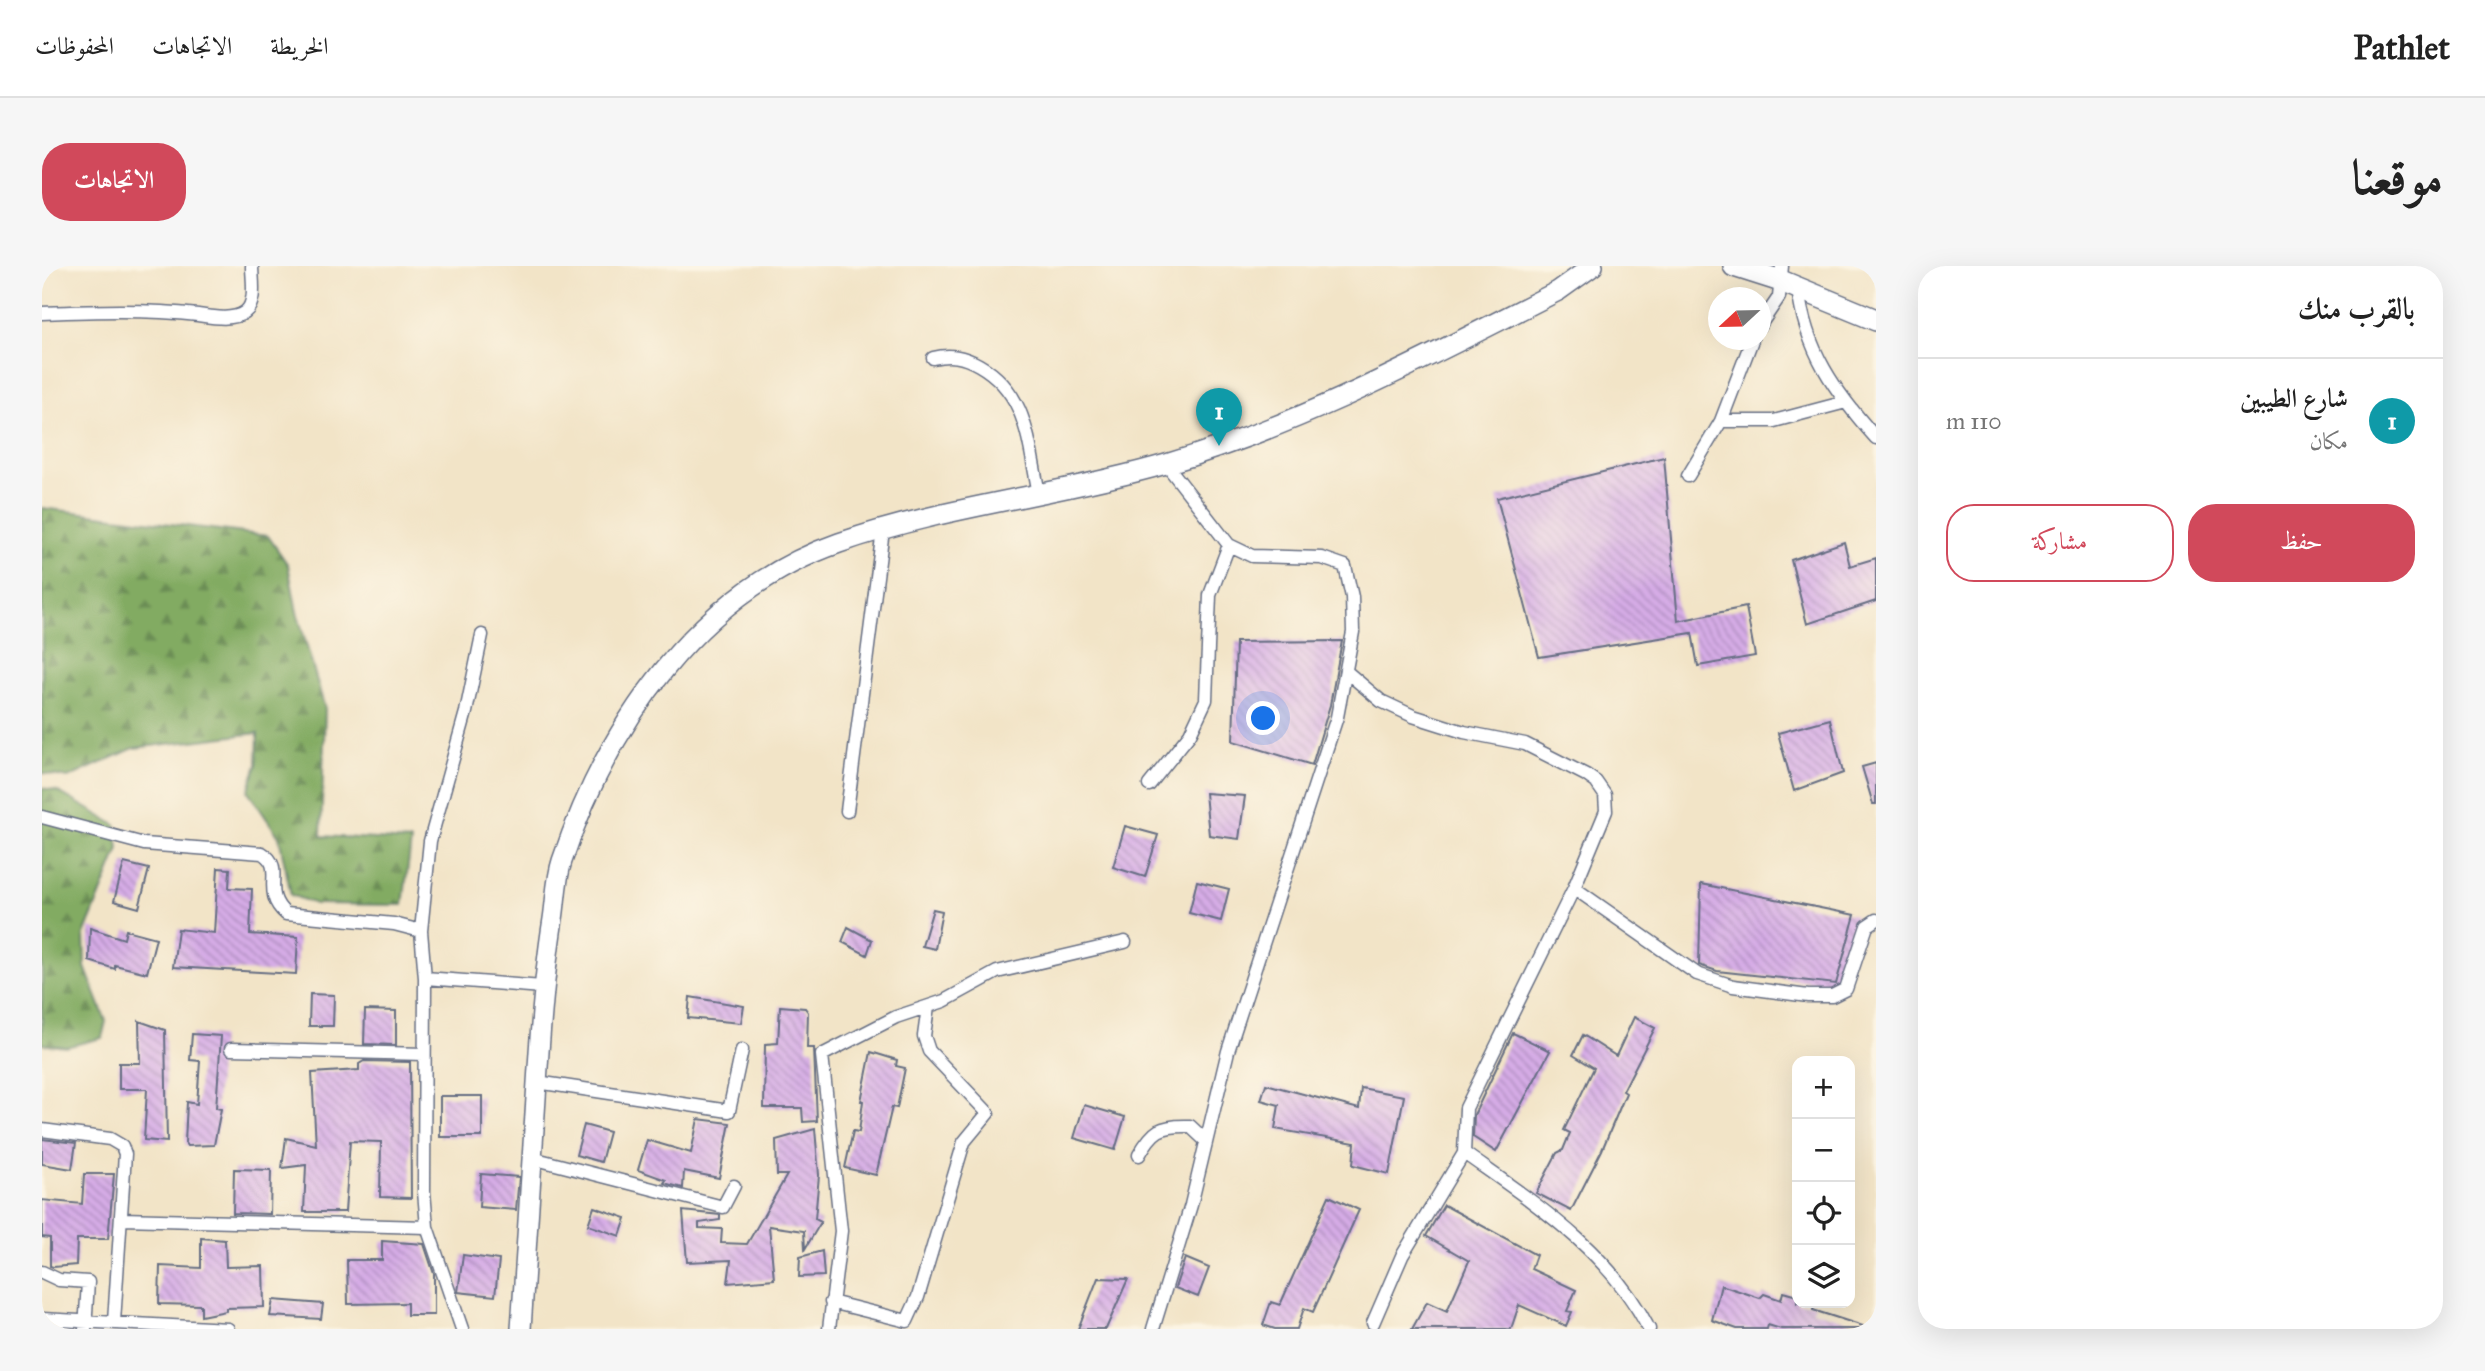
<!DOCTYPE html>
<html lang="ar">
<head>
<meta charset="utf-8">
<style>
  body { margin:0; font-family:"IM FELL Great Primer",Amiri,serif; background:#f6f6f6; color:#222; direction:rtl }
  .controls { position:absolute; right:21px; bottom:21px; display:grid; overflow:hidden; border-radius:14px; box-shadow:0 7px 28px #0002 }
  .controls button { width:63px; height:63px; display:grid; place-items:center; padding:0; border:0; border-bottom:2px solid #e0e0e0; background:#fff; color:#222; font:35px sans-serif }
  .compass { position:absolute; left:1666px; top:21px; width:63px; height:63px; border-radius:50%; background:#fff; box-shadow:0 7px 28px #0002; rotate:248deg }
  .you { position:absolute; left:1222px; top:453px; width:24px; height:24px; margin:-18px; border:5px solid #fff; border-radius:50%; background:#1a73e8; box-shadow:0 0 0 10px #1a73e833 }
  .badge { display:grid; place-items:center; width:46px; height:46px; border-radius:50%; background:#d1495b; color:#fff; font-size:23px; font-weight:700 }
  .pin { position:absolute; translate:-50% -58px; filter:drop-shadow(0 2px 4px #0008) }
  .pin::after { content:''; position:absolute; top:37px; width:24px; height:21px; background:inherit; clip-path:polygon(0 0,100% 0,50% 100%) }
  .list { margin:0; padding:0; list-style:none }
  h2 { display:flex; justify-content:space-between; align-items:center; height:91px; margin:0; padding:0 28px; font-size:30px }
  h2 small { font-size:23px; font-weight:400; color:#767676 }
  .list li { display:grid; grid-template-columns:46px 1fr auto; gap:21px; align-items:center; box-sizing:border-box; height:126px; padding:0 28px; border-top:2px solid #e0e0e0 }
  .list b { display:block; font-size:26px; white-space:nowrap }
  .list p { margin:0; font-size:23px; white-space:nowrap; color:#767676 }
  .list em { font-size:23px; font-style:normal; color:#767676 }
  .actions { display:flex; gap:14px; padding:21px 28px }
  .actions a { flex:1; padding:16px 0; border:2px solid #d1495b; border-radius:28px; text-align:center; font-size:24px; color:#d1495b }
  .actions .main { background:#d1495b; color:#fff }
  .icon { flex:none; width:38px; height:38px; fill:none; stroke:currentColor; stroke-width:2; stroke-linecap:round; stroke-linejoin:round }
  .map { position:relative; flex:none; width:1834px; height:1063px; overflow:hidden; direction:ltr; border-radius:28px }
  header { display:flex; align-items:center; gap:42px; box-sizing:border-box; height:98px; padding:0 35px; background:#fff; border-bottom:2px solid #e0e0e0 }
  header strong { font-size:33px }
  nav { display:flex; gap:38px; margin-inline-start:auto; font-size:24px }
  .intro { display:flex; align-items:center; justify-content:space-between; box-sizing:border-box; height:168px; padding:0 42px }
  h1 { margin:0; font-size:49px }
  .button { padding:18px 32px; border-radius:28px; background:#d1495b; color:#fff; font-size:24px; font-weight:700 }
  main { display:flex; gap:42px; padding:0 42px }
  aside { flex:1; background:#fff; border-radius:28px; box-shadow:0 7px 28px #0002 }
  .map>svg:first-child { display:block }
  .forest { fill:url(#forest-firs); stroke:#4e6d60; stroke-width:2 }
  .building { fill:url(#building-back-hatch) }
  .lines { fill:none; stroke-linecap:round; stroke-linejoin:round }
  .street-casing { stroke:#666e83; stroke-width:15 }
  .secondary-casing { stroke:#666e83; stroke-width:22 }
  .primary-casing { stroke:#666e83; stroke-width:24 }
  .street { stroke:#fff; stroke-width:12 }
  .secondary { stroke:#fff; stroke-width:19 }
  .primary { stroke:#fff; stroke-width:21 }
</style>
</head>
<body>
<header>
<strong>Pathlet</strong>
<nav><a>الخريطة</a><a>الاتجاهات</a><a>المحفوظات</a></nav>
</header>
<div class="intro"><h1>موقعنا</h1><a class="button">الاتجاهات</a></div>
<main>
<aside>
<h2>بالقرب منك<small></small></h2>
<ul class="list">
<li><span class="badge" style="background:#0f9aa8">1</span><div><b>شارع الطيبين</b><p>مكان</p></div><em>110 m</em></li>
</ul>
<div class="actions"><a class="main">حفظ</a><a>مشاركة</a></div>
</aside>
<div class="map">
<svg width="1834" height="1063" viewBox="0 0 1834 1063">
  <defs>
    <pattern id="forest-firs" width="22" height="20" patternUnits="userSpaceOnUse" patternTransform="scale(1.75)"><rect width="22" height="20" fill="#82ab62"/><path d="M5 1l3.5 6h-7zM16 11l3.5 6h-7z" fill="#6a8c54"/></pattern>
    <pattern id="building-back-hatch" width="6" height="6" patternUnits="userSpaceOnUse" patternTransform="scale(1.75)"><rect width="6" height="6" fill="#d6ace6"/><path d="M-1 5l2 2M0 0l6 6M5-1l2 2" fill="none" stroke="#ad8cbe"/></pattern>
  </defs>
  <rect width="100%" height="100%" fill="#fcf5e5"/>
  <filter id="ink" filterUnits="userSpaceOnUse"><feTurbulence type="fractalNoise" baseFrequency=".0143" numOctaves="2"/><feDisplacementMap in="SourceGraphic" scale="14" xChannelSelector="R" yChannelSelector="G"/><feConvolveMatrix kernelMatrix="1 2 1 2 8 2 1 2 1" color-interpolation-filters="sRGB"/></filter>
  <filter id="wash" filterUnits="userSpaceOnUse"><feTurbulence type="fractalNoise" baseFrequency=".00686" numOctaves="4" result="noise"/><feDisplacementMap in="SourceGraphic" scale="28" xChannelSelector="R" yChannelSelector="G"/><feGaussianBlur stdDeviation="1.57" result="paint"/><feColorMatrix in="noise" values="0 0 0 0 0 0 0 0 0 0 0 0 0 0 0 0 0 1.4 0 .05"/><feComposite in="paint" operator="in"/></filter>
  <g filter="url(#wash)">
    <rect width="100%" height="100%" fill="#f2e4c7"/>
    <path class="forest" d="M0 242 226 270 246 299 255 346 283 443 279 570 369 575 361 639 273 638 249 629 237 571 206 525 215 499 216 467 92 482 26 512 0 507Z
      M0 522 15 525 74 559 77 583 42 669 43 701 64 755 60 772 24 781 0 778Z"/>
    <g id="blocks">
      <path class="building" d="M1622 191 1636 355 1704 341 1713 390 1656 400 1650 367 1497 391 1455 232Z
        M1802 276 1808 300 1834 292V335L1765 358 1749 294Z
        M1300 375 1288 439 1270 499 1191 475 1194 376Z
        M1788 453 1801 507 1752 525 1736 467Z
        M1834 497V538H1831L1820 501Z
        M1163 527 1203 530 1197 573 1167 569Z
        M1083 560 1116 569 1103 611 1071 601Z
        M82 597 107 603 97 642 72 635Z
        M176 602 188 603 187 622 210 623 208 668 256 671 254 708 131 701 136 663 172 667Z
        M1155 615 1187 623 1179 655 1147 647Z
        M1659 618 1813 649 1794 718 1675 705 1657 699Z
        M891 643 900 645 893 683 880 680Z
        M806 661 830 674 825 689 800 676Z
        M48 662 82 673 84 664 114 672 105 707 73 699V703L47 695Z
        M268 728 292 729 291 760H267Z
        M648 731 702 740 699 757 646 752Z
        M738 740 763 742 766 746 765 782H772L775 855 761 856 760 842H722L723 778 736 777Z
        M323 744 354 745V779L322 778Z
        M1592 751 1613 762 1581 825 1584 827 1560 884 1529 945 1494 927 1515 887 1521 884 1528 867 1522 864 1552 802 1531 789 1541 769 1574 790Z
        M97 755 123 764 125 876 102 874 105 823H77V797H98Z
        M1471 767 1508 785 1454 886 1431 871 1432 849Z
        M150 768 179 770 174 842 179 843 172 879 145 880 143 877 145 836 155 838 158 795 148 794Z
        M829 786 855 794 854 800 863 802 855 842 850 841 834 909 803 902 811 865 817 866 821 835H819Z
        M322 795 368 796 369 932 338 931 339 876 308 875 303 946H262L264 899 240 902 244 872 274 879 270 807 317 804V798Z
        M1224 818 1317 843 1319 822 1362 830 1347 908 1311 899 1313 877 1233 863 1237 839 1219 834Z
        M398 830H440V871H398Z
        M1042 839 1083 851 1073 884 1032 872Z
        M656 853 688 857 677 912 642 905 641 922 622 917 624 914 596 904 605 874 649 887Z
        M542 859 567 866 559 896 534 889Z
        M773 863 777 909 773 953 779 956 763 983 762 965 727 960 732 1013 686 1017 689 994 645 996 641 945 678 949V954L657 957V962L680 963 679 977 705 978 745 909H735L734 874Z
        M0 873 34 877 30 903 0 898Z
        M192 903 229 904 228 948 191 947Z
        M42 908H72L66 973H35L34 999 11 1001 8 1000V972L0 971V934L40 938Z
        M439 908 477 911 474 944 437 941Z
        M1287 930 1317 944 1271 1046 1262 1042 1255 1063H1233L1221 1059 1229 1036 1238 1039Z
        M1402 939 1494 989 1489 1003 1534 1024 1525 1045 1530 1046 1524 1060 1477 1039 1469 1063H1370L1385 1036 1405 1045 1427 995 1384 970Z
        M552 941 584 952 578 970 546 959Z
        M159 972 183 974 184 1001 221 1000 222 1041 184 1042V1045L159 1050V1039L117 1038 118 1000 159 1002Z
        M340 975 382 978 392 1008V1049H365V1037L306 1038 305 994H340Z
        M780 985 782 1010 757 1011 758 991Z
        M421 989 457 994 453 1030 416 1026Z
        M1143 992 1167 1002 1156 1031 1133 1022Z
        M1056 1012 1086 1013 1064 1063H1036Z
        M1679 1019 1718 1032 1722 1028 1739 1034 1741 1026 1755 1030V1037H1773L1771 1044 1821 1060V1063H1739L1726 1059 1725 1063H1695L1670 1054Z
        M231 1034 281 1038 279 1053 228 1050Z"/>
    </g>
  </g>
  <g filter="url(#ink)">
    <use href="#blocks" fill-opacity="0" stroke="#666e83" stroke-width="2"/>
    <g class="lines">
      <defs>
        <path id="street" d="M1756 22C1763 84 1793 126 1834 172
          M0 47C52 45 104 43 156 49 170 51 191 55 203 46 215 37 210 13 210 0
          M1718 59 1737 31 1740 0
          M891 92C908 88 921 90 937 99 986 127 986 177 997 227
          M1679 155 1710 74
          M1646 210 1679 155H1732L1804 136
          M1306 407 1339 435 1371 450 1422 466 1483 478 1544 509 1554 516 1563 529 1564 545 1532 622 1424 842 1422 887 1360 990 1331 1057
          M1107 519 1148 468 1164 434 1168 329 1187 279
          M805 545 841 264
          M0 551 102 578 220 587C245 602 217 625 244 648L352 658 379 665
          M1532 622 1655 708 1691 720 1766 730H1790L1804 723 1825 660 1834 654
          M383 712 501 721
          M189 783 382 788
          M495 816 687 845 700 784
          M0 864 68 873 80 880 83 888 72 1056
          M1422 887C1492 937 1567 984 1607 1063
          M1097 889C1111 864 1118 859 1148 860L1164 875
          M490 892 681 941 692 920
          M80 953 385 961
          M0 1006 17 1014 46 1016 43 1063
          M789 1036 865 1055 876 1031 922 876 946 847 887 785 882 770 886 741
          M0 1053 186 1063
          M420 1063 385 961 382 925 383 712 379 665 388 575 424 446 440 369
          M787 1063 799 965 780 789 854 751 902 735 955 706 1083 676
          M1111 1063 1149 939 1186 785 1295 451 1311 366 1310 331 1303 300 1280 292 1210 290 1187 279 1124 198"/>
        <path id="secondary" d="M479 1063C485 971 491 878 497 786 500 741 504 697 511 653 514 634 514 613 520 595 566 458 656 326 797 277 903 240 1017 229 1124 198 1262 158 1389 89 1516 25L1551 0"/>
        <path id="primary" d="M1692 0 1739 15 1834 54"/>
      </defs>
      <use href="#street" class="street-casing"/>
      <use href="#secondary" class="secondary-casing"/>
      <use href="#primary" class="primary-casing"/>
      <use href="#street" class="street"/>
      <use href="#secondary" class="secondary"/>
      <use href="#primary" class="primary"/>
    </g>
  </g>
</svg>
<div class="controls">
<button>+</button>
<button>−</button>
<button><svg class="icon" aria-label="locate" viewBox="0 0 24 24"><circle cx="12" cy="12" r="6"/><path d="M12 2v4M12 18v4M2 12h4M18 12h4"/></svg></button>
<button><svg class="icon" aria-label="layers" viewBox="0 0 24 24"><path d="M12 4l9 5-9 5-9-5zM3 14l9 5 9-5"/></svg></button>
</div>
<svg class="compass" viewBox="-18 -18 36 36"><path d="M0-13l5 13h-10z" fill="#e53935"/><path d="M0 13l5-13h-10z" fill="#767676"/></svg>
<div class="you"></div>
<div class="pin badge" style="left:1177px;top:180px;background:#0f9aa8">1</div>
</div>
</main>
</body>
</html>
